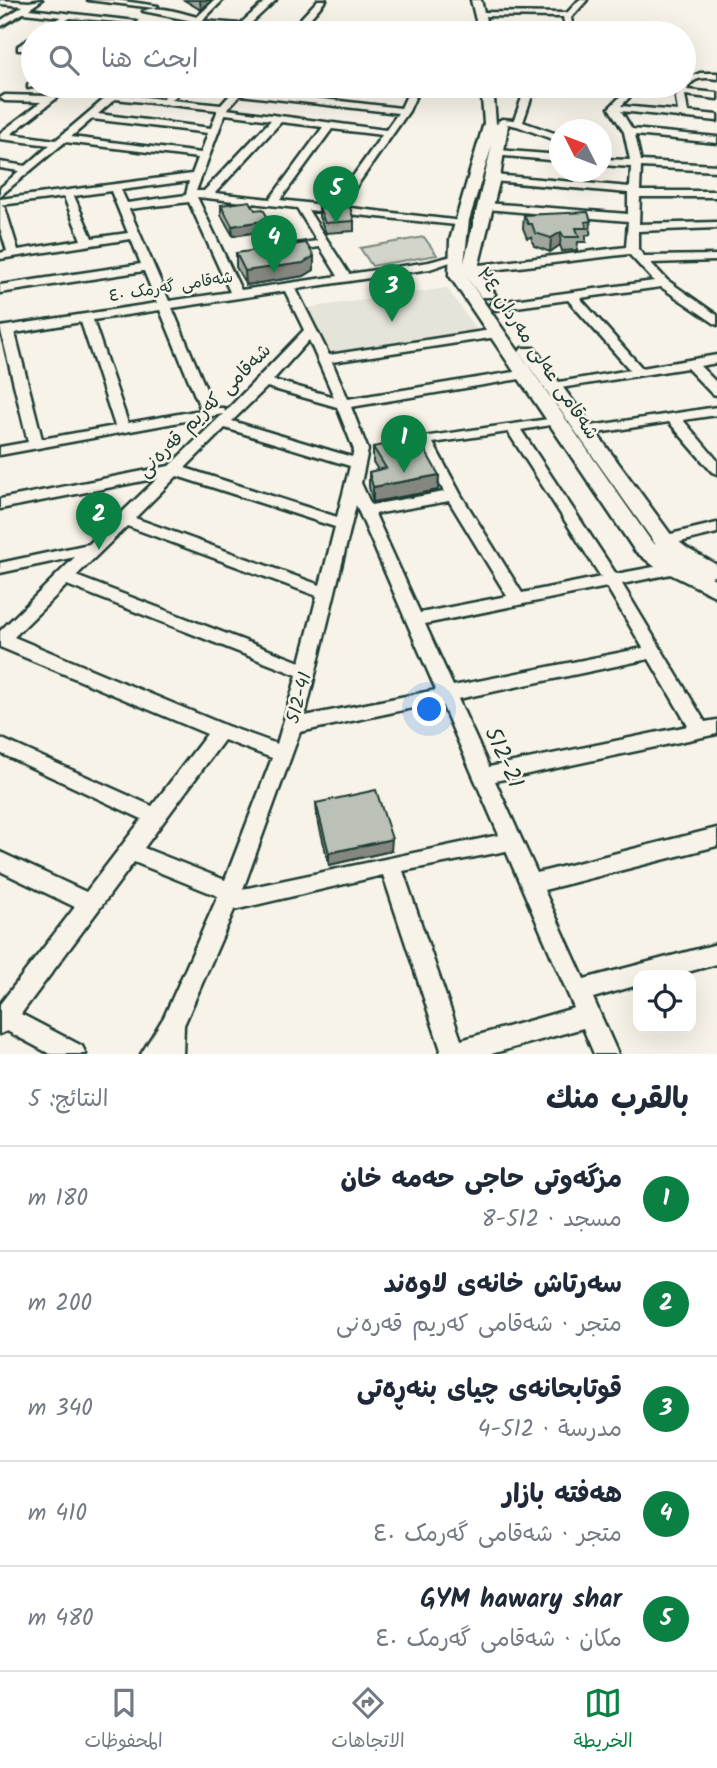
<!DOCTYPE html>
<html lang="ar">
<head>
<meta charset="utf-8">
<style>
  body { margin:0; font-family:Kalam,"Playpen Sans Arabic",sans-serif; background:#f2f2f3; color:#1f2937; direction:rtl }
  .controls { position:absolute; right:21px; bottom:21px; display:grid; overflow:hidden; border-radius:14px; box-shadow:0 7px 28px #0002 }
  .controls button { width:63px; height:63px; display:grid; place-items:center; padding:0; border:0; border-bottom:2px solid #e0e1e3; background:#fff; color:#1f2937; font:35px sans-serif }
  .compass { position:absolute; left:549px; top:119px; width:63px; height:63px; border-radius:50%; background:#fff; box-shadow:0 7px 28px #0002; rotate:312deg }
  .you { position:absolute; left:430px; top:710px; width:24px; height:24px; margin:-18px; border:5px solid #fff; border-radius:50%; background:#1a73e8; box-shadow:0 0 0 10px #1a73e833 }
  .badge { display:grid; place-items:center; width:46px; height:46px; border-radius:50%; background:#0b8043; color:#fff; font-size:23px; font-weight:700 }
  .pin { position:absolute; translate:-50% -58px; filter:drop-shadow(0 2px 4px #0008) }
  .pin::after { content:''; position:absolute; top:37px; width:24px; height:21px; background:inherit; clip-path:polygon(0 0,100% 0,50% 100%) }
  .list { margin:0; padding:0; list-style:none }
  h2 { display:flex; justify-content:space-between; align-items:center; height:91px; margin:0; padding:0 28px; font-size:30px }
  h2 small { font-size:23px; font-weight:400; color:#747a83 }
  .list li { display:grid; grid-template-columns:46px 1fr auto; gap:21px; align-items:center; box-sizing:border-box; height:105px; padding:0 28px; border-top:2px solid #e0e1e3 }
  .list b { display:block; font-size:26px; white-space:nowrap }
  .list p { margin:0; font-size:23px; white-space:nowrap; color:#747a83 }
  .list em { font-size:23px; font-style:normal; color:#747a83 }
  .icon { flex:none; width:38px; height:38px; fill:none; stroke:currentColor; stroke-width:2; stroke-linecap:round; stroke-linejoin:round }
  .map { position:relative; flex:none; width:717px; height:1054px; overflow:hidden; direction:ltr }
  .search { position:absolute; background:#fff; box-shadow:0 7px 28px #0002; left:21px; right:21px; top:21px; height:77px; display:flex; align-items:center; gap:18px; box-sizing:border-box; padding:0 24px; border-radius:38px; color:#747a83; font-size:26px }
  .sheet { height:616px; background:#fff }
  nav { display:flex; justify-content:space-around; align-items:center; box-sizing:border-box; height:98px; border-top:2px solid #e0e1e3; background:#fff; font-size:19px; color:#747a83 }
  nav a { display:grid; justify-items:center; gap:4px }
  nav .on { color:#0b8043 }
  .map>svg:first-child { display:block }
  .built { fill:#e5e4d9 }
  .green { fill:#d3d5ca; stroke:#79897f; stroke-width:2 }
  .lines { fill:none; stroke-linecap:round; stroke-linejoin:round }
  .minor-casing { stroke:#1f3d34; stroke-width:5 }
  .major-casing { stroke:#1f3d34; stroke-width:5 }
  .minor { fill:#f7f3e8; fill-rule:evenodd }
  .major { fill:#f7f3e8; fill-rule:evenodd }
  .wall { fill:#a1a69d; stroke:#1f3d34; stroke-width:2 }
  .shaded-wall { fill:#83877f; stroke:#1f3d34; stroke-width:2 }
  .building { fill:#bbc1b6; stroke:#1f3d34; stroke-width:2 }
  .labels { text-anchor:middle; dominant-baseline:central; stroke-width:5; stroke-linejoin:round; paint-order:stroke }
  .far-street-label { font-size:16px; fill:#1f3d34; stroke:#f7f3e8 }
  .street-label { font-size:19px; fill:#1f3d34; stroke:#f7f3e8 }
  .near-street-label { font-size:23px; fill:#1f3d34; stroke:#f7f3e8 }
</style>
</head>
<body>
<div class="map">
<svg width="717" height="1054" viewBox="0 0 717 1054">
  <rect width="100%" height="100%" fill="#f7f3e8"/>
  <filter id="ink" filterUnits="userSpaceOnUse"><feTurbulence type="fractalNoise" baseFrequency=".0143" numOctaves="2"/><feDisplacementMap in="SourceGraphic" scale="14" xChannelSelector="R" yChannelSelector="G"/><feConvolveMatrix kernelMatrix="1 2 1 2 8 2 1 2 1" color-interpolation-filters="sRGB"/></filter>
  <g filter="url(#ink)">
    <path class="built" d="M447 288 480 335 331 356 307 308Z"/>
    <path class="green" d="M424 237 437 255 372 266 360 248Z"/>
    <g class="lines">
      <defs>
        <path id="minor" d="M0 0 29 2 42 0 29 9 136 21 132 23 70 18 47 33H38L61 17 23 13 0 27V21L23 6 0 4Z
          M88 0H116L158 6 154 8Z
          M215 0H223L202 21 240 24 267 0H276L249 25 292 28 318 0H326L305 24 355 31 349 33 301 29 297 33H291L197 25 189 33H181L193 21 143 11C158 4 181 13 197 17Z
          M579 0H587L571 18 574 33H566L563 17 480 16 476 14 480 12 567 13Z
          M33 37V44L24 50H18V46Z
          M700 73H717V79C704 77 692 77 687 90L717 93V99L685 95 688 112 717 115V121L621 111 632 129 717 137V143L635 135 641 161 717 165V171L641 167 640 191H717V197H640L639 224 717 222V228L638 231V249L644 256 717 255V261L651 263 667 280 717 315V325L661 287 580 298 642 368 717 355V363L700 366 717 383V395L712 394 687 368 548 390 546 387 548 384 553 383 630 370 568 300 495 310 489 306 491 303 654 281 629 254 467 273V267L471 266 626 247 628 221 486 209 481 206 486 203 628 214V193L493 181 488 178 493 175 630 187 631 167 602 165V159L630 160 624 132 609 108 631 86H640L621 106 678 111 676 98 678 87 684 86V80Z
          M31 83 33 86H38L28 88V84Z
          M62 86H72L11 134 56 140 115 90 97 89 93 86H129L121 94 162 99 176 86H185L172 100 221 105 238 86H247L244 90 401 108 408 93 382 86H399L418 91 409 111 342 207 462 221 468 224 466 226 308 210 349 274 429 262 456 255 462 258 430 269 296 289 329 355 497 329 503 333 497 337 332 362 348 399 526 370 533 374 526 378 351 407 368 450 361 483 371 505 444 492 420 445 396 447 394 444 396 441 562 417 564 420 562 423 521 430 616 574 675 563 681 564 683 568 681 572 622 584 705 722 717 720V734L495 781 537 873 717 828V846L544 890 584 979 717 944V964L676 975H638V985L593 998 618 1054H594L583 1028 491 1054H439L441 1050 383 875 234 910 184 1025 183 1054H141L164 1017 218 896 134 862 21 1014 82 1046 86 1054H50L7 1031 0 1034V1004L75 907 0 871V852L86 892 142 819 0 753V738L152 806 207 734 0 647V631L75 557 0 573V563L89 544 158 478 0 509V499L169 466 223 414 0 455V447L28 442 0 327 157 303 144 271 0 293V285L141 264 131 239 0 259V253L7 251 0 228V199L192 174 198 158 65 142 0 196V188L19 171 0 168V162L26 166 50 145 0 139V133L41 102 5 101 0 98 5 95 48 96ZM240 95 398 113 386 130 227 109ZM115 99 217 110V112L211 128 98 114ZM225 114 271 120 204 191H196ZM92 119 208 133 201 153 71 137ZM281 122 323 127 270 199 215 193ZM332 129 382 135 332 206 280 200ZM189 181 186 195 127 203 121 190ZM111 191 128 233 92 238 74 196ZM64 197 81 240 18 250 5 208 1 205ZM197 197 297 208 317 241 288 245 282 248 288 251 320 247 338 276 241 290ZM189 202 230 292 169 301 129 209ZM285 291 304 330 225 412 224 408H214L172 308ZM160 310 201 410 128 423 93 320ZM81 322 115 426 42 439 15 333ZM309 340 334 397 273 380ZM267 387 337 407 354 450 352 457 232 421ZM225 428 350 466 337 517 185 468ZM508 432 601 577 522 593 461 495 433 443ZM177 476 335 527 320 585 135 518ZM449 501 507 596 420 613 375 514ZM356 505 436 690 305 716ZM127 526 317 596 300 662 76 576ZM67 585 297 675 277 744 227 726 14 637ZM607 587 643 648 453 686 425 624ZM649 659 688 726 489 767 458 699ZM441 702 499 835 243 889 300 732ZM224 740 272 758 225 880 144 848ZM506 851 574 1008 461 1040 403 871Z
          M531 86H541L533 93 523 122 560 135V142L517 126 497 122 502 119 514 120 524 92Z
          M498 150 560 155V161L494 155V151Z
          M717 407V415L683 420 717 460V474L712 472 669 422 584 435 577 431 584 427Z
          M717 523V533L664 546 656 541 658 537Z"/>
        <path id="major" d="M471 0H481L489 33H479Z
          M481 86H493L496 124 502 121 508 125 500 178 479 264 480 273 495 294 493 297H481L465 275 651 541 656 545 519 352 522 348H534L672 536 688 549 717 565V575L711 577 717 580V597L654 566 635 551 449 275 450 240 484 123ZM492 145 464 263 469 220Z"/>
      </defs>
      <use href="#minor" class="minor-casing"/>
      <use href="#major" class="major-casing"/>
      <use href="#minor" class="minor"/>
      <use href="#major" class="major"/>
    </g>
    <path class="wall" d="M184 0H212L201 10Z
      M221 205 255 210 269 220 270 230 233 236 221 215Z
      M319 207 354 221V231L326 233 319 217Z
      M524 215 591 221 590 235H586V242H578L577 250 562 251 560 245 550 252 534 246 531 237 527 238 523 228Z
      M236 253 314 256V270L304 276 246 285 236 267Z
      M373 447 439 475 438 490 373 502 369 487V472L378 470 373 462Z
      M316 803 391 851 329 865 317 816Z"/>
    <path class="shaded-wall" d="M200 0H212L201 10Z
      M269 220 270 230 233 236 232 226Z
      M561 232 560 245 550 252 551 238Z
      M314 256V270L304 276 246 285 245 271Z
      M439 475 438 490 373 502V487Z
      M392 839 391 851 329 865V853Z"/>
    <path class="building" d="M250 201 255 210 263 209 269 220 232 226 221 205Z
      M341 206 350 207 354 221 325 223 319 207Z
      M588 212 591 221 585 222 587 228H576L579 237H564L561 232 551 238 535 233 532 224H528L524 215Z
      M306 243 314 256 303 263 245 271 236 253Z
      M418 438 439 475 373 487 369 472 386 468 373 447Z
      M376 790 392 839 329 853 316 803Z"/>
  </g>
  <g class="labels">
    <g class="far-street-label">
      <text transform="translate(171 287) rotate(-9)">شەقامی گەرمک ٤٠</text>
    </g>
    <g class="street-label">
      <text transform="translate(537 354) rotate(56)">شەقامی عەلی مەردان ٣٤</text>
      <text transform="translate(205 411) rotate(-45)">شەقامی کەریم قەرەنی</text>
      <text transform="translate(300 698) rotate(-75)">512-41</text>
    </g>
    <g class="near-street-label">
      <text transform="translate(503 758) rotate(66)">512-21</text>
    </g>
  </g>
</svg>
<div class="controls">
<button><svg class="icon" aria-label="locate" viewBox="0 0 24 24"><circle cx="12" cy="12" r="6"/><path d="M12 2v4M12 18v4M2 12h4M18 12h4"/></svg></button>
</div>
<svg class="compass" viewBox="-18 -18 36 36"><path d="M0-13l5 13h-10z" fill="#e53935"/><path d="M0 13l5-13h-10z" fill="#747a83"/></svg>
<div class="you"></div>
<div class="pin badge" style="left:404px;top:473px">1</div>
<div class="pin badge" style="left:99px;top:550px">2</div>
<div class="pin badge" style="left:392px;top:322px">3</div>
<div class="pin badge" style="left:274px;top:273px">4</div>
<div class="pin badge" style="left:336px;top:224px">5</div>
<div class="search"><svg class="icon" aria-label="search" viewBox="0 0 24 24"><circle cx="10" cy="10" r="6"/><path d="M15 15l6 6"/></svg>ابحث هنا</div>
</div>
<section class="sheet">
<h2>بالقرب منك<small>النتائج: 5</small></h2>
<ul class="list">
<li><span class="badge">1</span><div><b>مزگەوتی حاجی حەمە خان</b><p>مسجد · 512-8</p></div><em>180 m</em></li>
<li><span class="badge">2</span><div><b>سەرتاش خانەی لاوەند</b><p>متجر · شەقامی کەریم قەرەنی</p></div><em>200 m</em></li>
<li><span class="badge">3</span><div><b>قوتابحانەی چیای بنەڕەتی</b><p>مدرسة · 512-4</p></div><em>340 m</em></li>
<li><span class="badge">4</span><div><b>هەفتە بازار</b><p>متجر · شەقامی گەرمک ٤٠</p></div><em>410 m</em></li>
<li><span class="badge">5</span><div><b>GYM hawary shar</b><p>مكان · شەقامی گەرمک ٤٠</p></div><em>480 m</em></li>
</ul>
</section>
<nav>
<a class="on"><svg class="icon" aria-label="map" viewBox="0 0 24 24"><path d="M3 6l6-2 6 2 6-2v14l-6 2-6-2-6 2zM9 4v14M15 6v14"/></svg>الخريطة</a>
<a><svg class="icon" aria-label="directions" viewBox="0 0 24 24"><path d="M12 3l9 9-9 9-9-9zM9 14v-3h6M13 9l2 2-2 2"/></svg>الاتجاهات</a>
<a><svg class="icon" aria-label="saved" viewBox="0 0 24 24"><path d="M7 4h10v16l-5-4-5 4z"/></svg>المحفوظات</a>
</nav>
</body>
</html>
